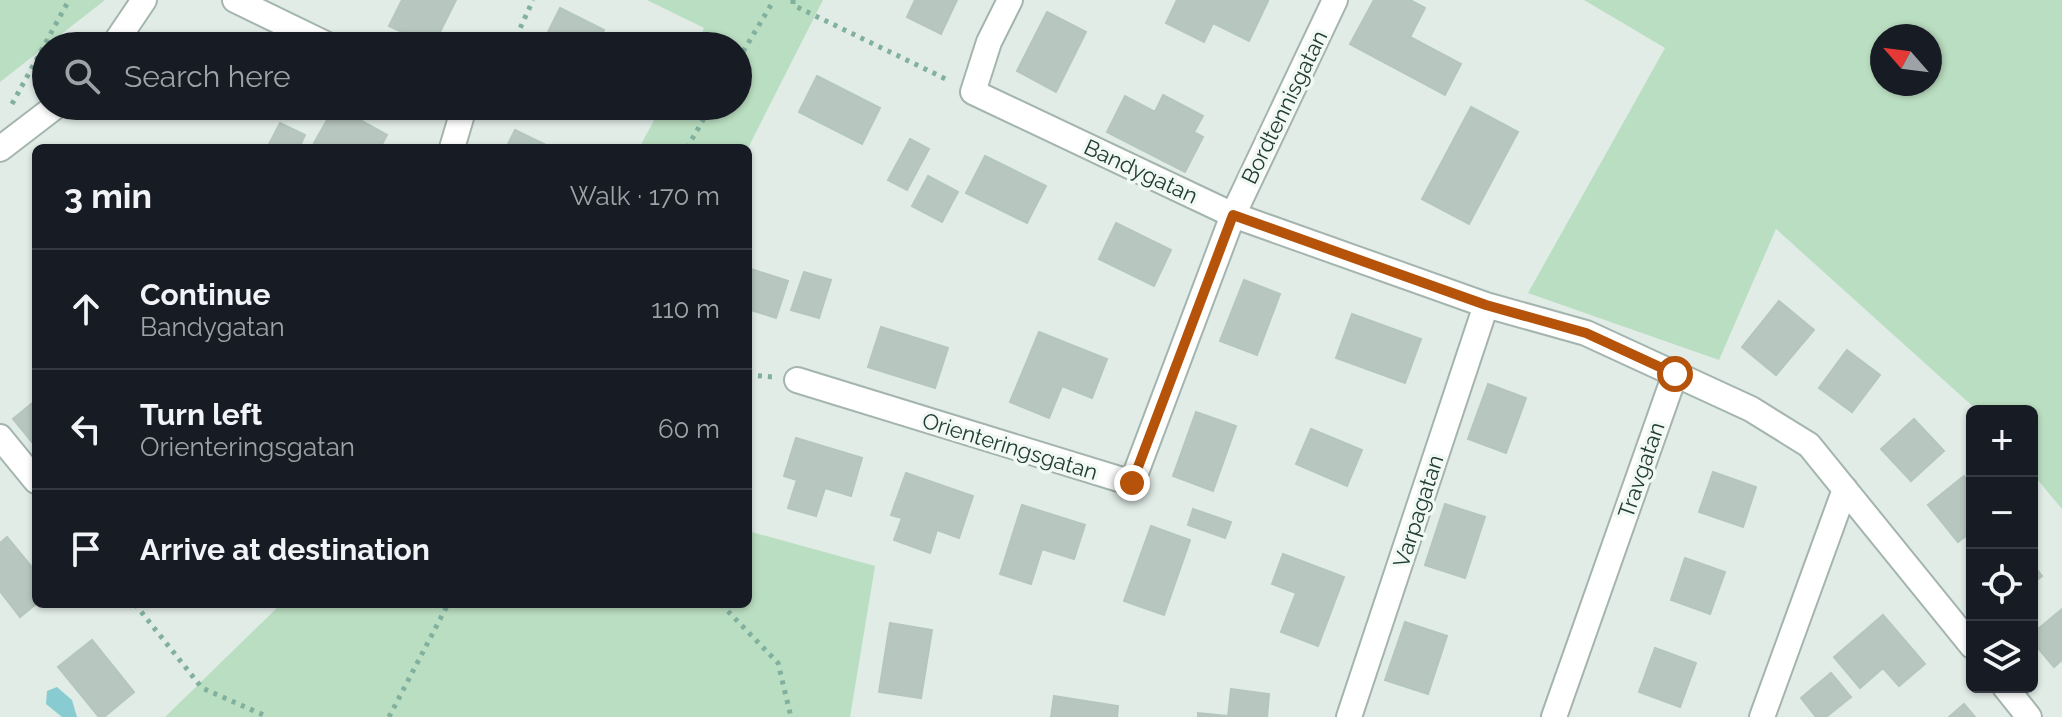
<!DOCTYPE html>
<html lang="en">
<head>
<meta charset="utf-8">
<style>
  body { margin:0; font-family:Raleway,sans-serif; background:#20242c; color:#f1f3f6 }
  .controls { position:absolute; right:24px; bottom:24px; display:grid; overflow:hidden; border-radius:12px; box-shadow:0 2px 6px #0004 }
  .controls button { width:72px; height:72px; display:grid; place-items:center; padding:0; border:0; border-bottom:2px solid #363941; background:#171b24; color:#f1f3f6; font:40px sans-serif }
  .compass { position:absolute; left:1870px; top:24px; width:72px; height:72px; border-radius:50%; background:#171b24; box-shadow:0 2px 6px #0004; rotate:298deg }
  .stop { position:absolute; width:24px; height:24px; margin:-18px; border:6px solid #b45309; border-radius:50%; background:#fff }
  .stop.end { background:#b45309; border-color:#fff; box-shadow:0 2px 8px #0008 }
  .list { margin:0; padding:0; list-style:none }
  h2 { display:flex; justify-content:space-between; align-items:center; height:104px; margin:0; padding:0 32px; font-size:34px }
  h2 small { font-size:26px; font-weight:400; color:#9ea1a6 }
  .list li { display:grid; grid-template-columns:52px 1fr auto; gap:24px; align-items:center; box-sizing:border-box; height:120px; padding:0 32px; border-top:2px solid #363941 }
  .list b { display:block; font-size:30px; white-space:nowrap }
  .list p { margin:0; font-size:26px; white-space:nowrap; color:#9ea1a6 }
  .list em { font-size:26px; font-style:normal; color:#9ea1a6 }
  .icon { flex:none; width:44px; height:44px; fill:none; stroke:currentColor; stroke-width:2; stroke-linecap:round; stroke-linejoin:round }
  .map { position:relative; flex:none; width:2062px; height:717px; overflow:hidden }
  .search { position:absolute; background:#171b24; box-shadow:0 2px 6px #0004; left:32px; top:32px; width:720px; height:88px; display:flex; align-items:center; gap:20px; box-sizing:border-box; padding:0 28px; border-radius:44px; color:#9ea1a6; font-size:30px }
  .panel { position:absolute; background:#171b24; box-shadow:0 2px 6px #0004; left:32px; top:144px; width:720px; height:464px; border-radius:12px }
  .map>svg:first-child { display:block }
  .green { fill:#badec1; fill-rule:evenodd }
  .water { fill:#88ccd2 }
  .building { fill:#b7c7bf; stroke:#b4c6bd; stroke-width:2 }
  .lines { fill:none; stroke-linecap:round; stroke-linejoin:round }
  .minor-casing { stroke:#a4b4ae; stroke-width:28 }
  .path { stroke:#81b09f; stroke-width:5; stroke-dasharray:4 6; stroke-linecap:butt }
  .minor { stroke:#fff; stroke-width:24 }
  .route { stroke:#b45309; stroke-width:10 }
  .labels { text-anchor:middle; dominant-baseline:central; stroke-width:7; stroke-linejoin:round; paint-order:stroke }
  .street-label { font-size:22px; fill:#213d34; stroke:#f2f9f5 }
</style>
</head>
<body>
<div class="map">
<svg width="2062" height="717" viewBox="0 0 2062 717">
  <rect width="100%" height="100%" fill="#e1ece7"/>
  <path class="green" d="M0 0H105L0 82Z
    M647 0H823L748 148H639L662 106H738V46H695L704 28Z
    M1584 0H2062V509L2032 473V411H1978L1776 229 1719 360 1528 293 1665 48ZM1930 36V84H1882V36Z
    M748 531 875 566 850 717H165L281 604H748Z"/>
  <path class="water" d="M57 687 72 700 77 717H62L46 704 47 691Z"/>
  <path class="building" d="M402 0H456L433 46 389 26Z
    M915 0H957L941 34 907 17Z
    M1177 0H1266L1268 1 1249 41 1213 23 1204 42 1166 23Z
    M1374 0H1410L1425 8 1410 37 1461 64 1445 95 1350 44Z
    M560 8 604 30 596 46H541Z
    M1047 12 1086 32 1056 92 1017 71Z
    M182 34 204 46H176Z
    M817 76 880 108 862 144 799 112Z
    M1163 95 1203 116 1194 132 1203 137 1185 172 1107 132 1125 96 1155 112Z
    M335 106 387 135 380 148H324L314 143Z
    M1471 107 1518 132 1469 224 1422 199Z
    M280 123 305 135 299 148 268 146Z
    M515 130 548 146 547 148H506Z
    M910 139 929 149 907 190 888 180Z
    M985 156 1046 186 1027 223 966 193Z
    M928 176 958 192 942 222 912 206Z
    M1116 223 1171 250 1154 286 1099 259Z
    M748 268 788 281 776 318 748 309Z
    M804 272 831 280 819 318 791 310Z
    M1244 280 1280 294 1257 355 1220 341Z
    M1779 301 1814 330 1776 375 1742 347Z
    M1352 314 1421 339 1405 383 1336 358Z
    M881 327 948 348 935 388 868 367Z
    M1039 332 1107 359 1092 398 1062 386 1049 418 1010 402Z
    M1847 350 1880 375 1852 412 1819 388Z
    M1488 384 1526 398 1506 453 1468 439Z
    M36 400V447L13 419Z
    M1196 412 1236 426 1213 491 1173 476Z
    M1914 419 1944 451 1911 481 1881 449Z
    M1311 429 1362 450 1347 486 1296 464Z
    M796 438 862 458 851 496 825 488 816 516 788 508 797 480 784 476Z
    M1713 472 1756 487 1743 527 1699 512Z
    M906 473 973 496 959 538 937 530 930 553 894 540 902 518 891 515Z
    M1964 476 1972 487V531L1958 542 1928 505Z
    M1445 504 1485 517 1465 578 1425 565Z
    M1022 505 1085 525 1074 559 1042 549 1031 584 1000 574Z
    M1193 509 1231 522 1225 538 1188 525Z
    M1151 526 1190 540 1164 615 1124 601Z
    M7 537 36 572V604L20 617 0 591V543Z
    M1283 554 1344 577 1318 646 1281 632 1296 593 1272 584Z
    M1685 558 1725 572 1710 614 1671 600Z
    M2032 563 2042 576 2032 584Z
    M2062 609V660L2054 667 2032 641V634Z
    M1883 615 1925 664 1899 686 1883 668 1860 688 1834 657Z
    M1405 622 1447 636 1428 694 1385 680Z
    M890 623 932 630 921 698 879 692Z
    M92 640 134 692 104 717H99L58 667Z
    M1655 648 1696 663 1680 707 1639 692Z
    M1831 673 1851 697 1826 717H1816L1801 698Z
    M1231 689 1269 694 1267 717H1198V713L1228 716Z
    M1054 696 1118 706 1117 717H1051Z
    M1964 704 1975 717H1949Z"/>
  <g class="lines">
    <defs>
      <path id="minor" d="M235 0 330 46
        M1010 0 989 42 973 92 1233 215 1486 305 1586 333 1675 374
        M113 46 144 0
        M452 148 463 111 453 106
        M0 149 56 106
        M797 380 1132 483 1233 215 1335 0
        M0 437 36 481
        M2005 687 2029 717
        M1349 717 1486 305
        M1554 717 1675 374 1751 409 1809 445 1972 646
        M1762 717 1845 489"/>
    </defs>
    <use href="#minor" class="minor-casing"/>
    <path class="path" d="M793 0V5L950 81
      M512 46 533 0
      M738 60 774 0
      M12 104 69 0
      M687 148 711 106
      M748 375 773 377
      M135 604 202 688 268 717
      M721 604 778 663 791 717
      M389 717 448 604"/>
    <use href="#minor" class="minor"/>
  </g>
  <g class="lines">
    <path class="route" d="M1132 483 1233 215 1486 305 1586 333 1675 374"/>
  </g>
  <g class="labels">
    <g class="street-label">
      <text transform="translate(1284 107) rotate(-64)">Bordtennisgatan</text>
      <text transform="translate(1141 171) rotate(25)">Bandygatan</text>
      <text transform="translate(1010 446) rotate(17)">Orienteringsgatan</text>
      <text transform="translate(1641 470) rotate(-71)">Travgatan</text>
      <text transform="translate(1418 511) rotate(-72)">Varpagatan</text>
    </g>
  </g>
</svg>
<div class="controls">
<button>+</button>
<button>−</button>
<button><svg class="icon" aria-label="locate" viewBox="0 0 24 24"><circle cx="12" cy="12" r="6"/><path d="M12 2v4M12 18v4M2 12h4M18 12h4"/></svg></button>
<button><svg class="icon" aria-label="layers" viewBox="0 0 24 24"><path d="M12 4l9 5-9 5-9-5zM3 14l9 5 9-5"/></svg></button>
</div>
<svg class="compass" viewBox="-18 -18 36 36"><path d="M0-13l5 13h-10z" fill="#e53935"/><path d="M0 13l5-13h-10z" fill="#9ea1a6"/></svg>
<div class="stop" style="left:1675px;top:374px"></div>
<div class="stop end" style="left:1132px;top:483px"></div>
<div class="search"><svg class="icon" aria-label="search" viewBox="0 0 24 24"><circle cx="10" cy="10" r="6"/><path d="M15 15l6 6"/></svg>Search here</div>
<section class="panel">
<h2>3 min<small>Walk · 170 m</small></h2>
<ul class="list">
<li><svg class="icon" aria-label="ahead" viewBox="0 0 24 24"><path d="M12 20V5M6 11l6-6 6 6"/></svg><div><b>Continue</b><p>Bandygatan</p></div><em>110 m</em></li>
<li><svg class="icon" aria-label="left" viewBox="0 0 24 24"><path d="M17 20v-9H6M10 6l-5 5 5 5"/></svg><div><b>Turn left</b><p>Orienteringsgatan</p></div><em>60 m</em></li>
<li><svg class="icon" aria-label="arrive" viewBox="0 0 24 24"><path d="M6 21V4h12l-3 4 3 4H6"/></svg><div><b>Arrive at destination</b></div></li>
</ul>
</section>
</div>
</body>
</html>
